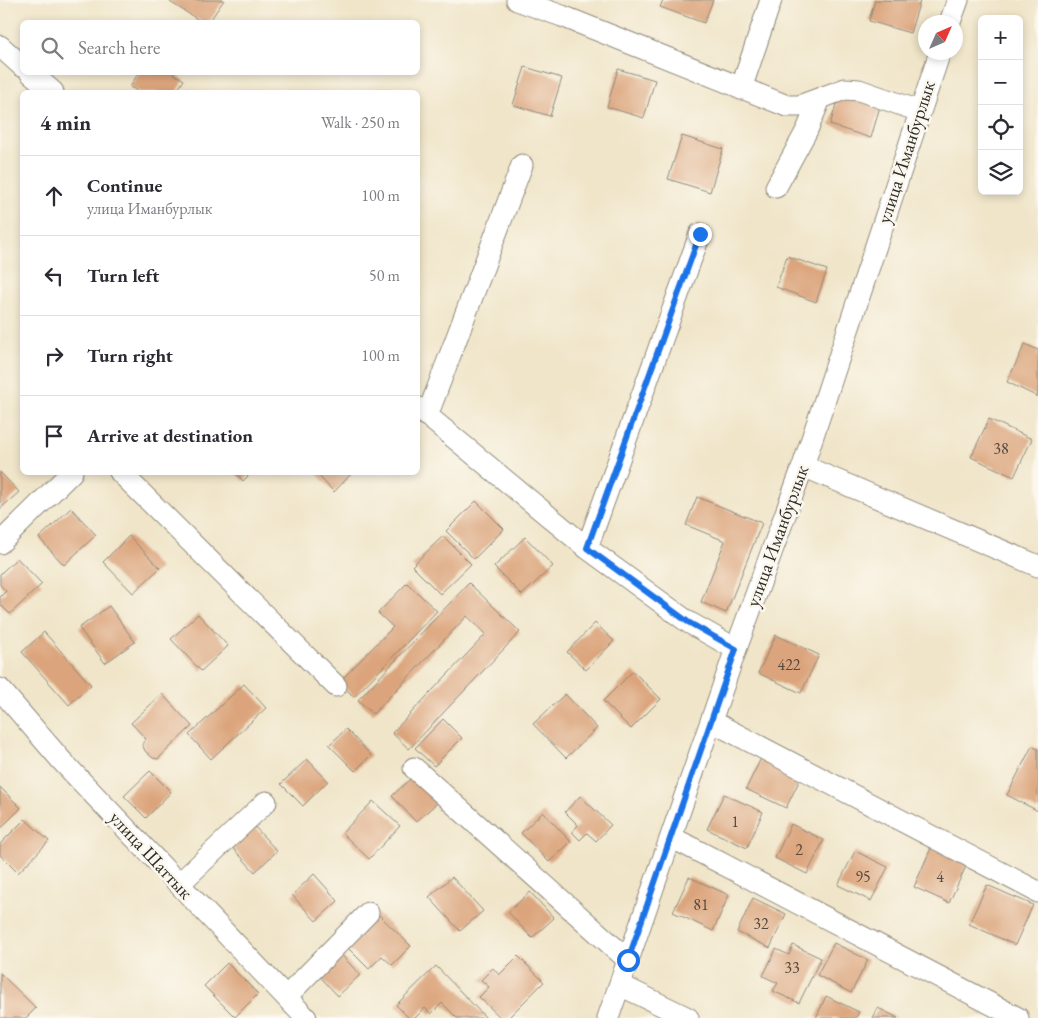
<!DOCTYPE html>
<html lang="en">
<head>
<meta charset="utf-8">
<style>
  body { margin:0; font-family:"EB Garamond",serif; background:#f2f2f3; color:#2b2b33 }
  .controls { position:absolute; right:15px; top:15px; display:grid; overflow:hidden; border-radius:8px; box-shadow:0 2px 8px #0003 }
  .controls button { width:45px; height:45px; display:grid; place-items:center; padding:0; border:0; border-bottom:1px solid #e1e1e2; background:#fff; color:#2b2b33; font:25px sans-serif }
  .compass { position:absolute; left:918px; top:15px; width:45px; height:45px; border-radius:50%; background:#fff; box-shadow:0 2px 8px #0003; rotate:45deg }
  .stop { position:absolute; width:15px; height:15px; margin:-11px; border:4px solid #1a73e8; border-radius:50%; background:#fff }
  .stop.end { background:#1a73e8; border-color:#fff; box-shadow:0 1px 5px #0008 }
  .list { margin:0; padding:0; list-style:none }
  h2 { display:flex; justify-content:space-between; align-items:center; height:65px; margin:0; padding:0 20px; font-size:21px }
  h2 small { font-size:16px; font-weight:400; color:#7c7c81 }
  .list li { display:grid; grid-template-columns:32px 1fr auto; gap:15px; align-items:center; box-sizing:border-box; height:80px; padding:0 20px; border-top:1px solid #e1e1e2 }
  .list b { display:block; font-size:19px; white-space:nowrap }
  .list p { margin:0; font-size:16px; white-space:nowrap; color:#7c7c81 }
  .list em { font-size:16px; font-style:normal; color:#7c7c81 }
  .icon { flex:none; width:28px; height:28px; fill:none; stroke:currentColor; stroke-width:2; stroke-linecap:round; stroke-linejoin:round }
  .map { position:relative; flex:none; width:1038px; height:1018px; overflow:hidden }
  .search { position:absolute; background:#fff; box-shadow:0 2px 8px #0003; left:20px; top:20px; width:400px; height:55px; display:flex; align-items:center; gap:12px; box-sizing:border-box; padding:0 18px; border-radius:8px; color:#7c7c81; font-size:19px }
  .panel { position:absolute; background:#fff; box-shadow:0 2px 8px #0003; left:20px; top:90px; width:400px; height:385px; border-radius:8px }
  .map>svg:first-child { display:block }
  .building { fill:#dba47c }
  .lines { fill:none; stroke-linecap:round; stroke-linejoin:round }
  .minor-casing { stroke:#8e887a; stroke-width:23 }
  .minor { stroke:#fff; stroke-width:21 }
  .route { stroke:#1a73e8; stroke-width:6 }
  .labels { text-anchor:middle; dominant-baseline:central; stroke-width:5; stroke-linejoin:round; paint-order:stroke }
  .number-label { font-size:16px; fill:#57493f }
  .street-label { font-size:19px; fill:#2b2b2b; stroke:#fbf7ec }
</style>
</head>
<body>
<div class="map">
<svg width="1038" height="1018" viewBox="0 0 1038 1018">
  <rect width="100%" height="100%" fill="#fbf7ec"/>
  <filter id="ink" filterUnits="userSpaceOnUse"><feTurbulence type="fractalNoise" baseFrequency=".02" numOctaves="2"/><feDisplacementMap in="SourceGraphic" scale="10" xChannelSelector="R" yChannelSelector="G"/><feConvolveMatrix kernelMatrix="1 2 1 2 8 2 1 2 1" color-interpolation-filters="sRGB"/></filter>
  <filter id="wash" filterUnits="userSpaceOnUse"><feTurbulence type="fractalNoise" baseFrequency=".0096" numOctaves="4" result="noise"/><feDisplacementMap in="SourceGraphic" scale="20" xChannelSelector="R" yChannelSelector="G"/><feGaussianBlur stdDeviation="1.12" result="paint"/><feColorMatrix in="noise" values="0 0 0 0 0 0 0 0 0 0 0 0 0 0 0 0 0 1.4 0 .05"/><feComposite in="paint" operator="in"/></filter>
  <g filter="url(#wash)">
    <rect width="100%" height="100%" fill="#f0e5c9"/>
    <g id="blocks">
      <path class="building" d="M172 0H224L209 22H202L170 2Z
        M663 0H713L704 23 660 7Z
        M875 0 920 1 910 33 869 21Z
        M525 67 562 78 550 116 513 105Z
        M618 69 655 80 644 118 607 107Z
        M139 72H171L184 80 176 92H140L130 87Z
        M839 94 880 106 871 138 830 125Z
        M682 136 723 149 710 192 668 179Z
        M787 256 827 270 816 302 776 287Z
        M1025 344 1038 350V397L1007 382Z
        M989 419 1032 439 1014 477 971 457Z
        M0 472 19 492 0 509Z
        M235 472H252L243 481Z
        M315 472H353L334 492Z
        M697 497 762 523 726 613 701 602 725 541 686 525Z
        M476 501 504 529 474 559 446 531Z
        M71 508 96 535 64 565 39 538Z
        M129 536 160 568 133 593 103 562Z
        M443 536 471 564 440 594 412 566Z
        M525 537 553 566 522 595 494 567Z
        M17 558 42 584 10 614 0 604V597L6 591 0 585V574Z
        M407 583 437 611 354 697 339 682 393 627 378 613Z
        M469 583 520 632 409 749 392 733 486 634 467 616 373 714 358 700Z
        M109 606 135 642 105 663 79 628Z
        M198 614 228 646 201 671 171 639Z
        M595 623 614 641 586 670 567 652Z
        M44 632 91 685 69 705 22 652Z
        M776 635 819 655 801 693 758 673Z
        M633 671 661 699 631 729 603 701Z
        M244 684 266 708 211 759 189 735Z
        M162 694 192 726 158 759 153 758 145 751 143 746V742L146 739 131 723Z
        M565 694 597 728 566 758 533 724Z
        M443 719 462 738 434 766 415 748Z
        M346 729 371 755 355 771 329 745Z
        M1032 746 1038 749V811L1007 795Z
        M763 754 803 773 786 808 746 789Z
        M307 759 328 781 303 806 281 784Z
        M150 771 171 792 146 818 124 796Z
        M414 775 439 801 416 822 392 796Z
        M0 787 21 808 0 829Z
        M724 794 763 812 747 848 707 829Z
        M580 796 611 825 596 841 587 833 580 840 572 832 578 825 565 812Z
        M373 801 400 826 369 859 342 833Z
        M543 812 571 842 549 862 521 833Z
        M25 819 49 841 18 873 0 855V844Z
        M791 824 824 840 807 874 775 858Z
        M253 825 277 851 255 872 231 846Z
        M931 848 967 864 949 903 914 887Z
        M855 851 888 867 871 901 838 885Z
        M314 874 338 901 316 921 292 895Z
        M452 877 483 911 460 931 429 897Z
        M689 877 729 895 713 931 673 912Z
        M987 885 1033 905 1015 945 969 924Z
        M530 892 554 918 532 938 508 912Z
        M753 898 786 914 770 948 737 932Z
        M377 913 411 946 392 965 382 956 369 969 345 945Z
        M834 943 868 960 851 993 817 975Z
        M793 945 821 958 799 1003 773 991 778 983 763 976 776 949 789 955Z
        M336 949 360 975 338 996 314 970Z
        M518 956 544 982 508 1018H501L479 997 489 987 481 980 493 968 499 975Z
        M227 963 258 994 235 1017 204 986Z
        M436 966 486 1018H457L442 1003 431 1014 425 1008 415 1018H409L396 1005Z
        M0 973 36 1008 26 1018H0Z
        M826 996 859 1012 856 1018H816Z
        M878 1008 898 1018H873Z"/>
    </g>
  </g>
  <g filter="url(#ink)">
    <use href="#blocks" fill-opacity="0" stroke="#8e887a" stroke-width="1"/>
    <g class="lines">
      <defs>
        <path id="minor" d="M517 0 562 16 787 106H799L845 89 859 90 919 111
          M950 22 958 0
          M0 46 22 66
          M30 72 53 92
          M741 89 771 0
          M776 187 807 130 820 99
          M418 408 587 548 688 622 736 649
          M427 416 522 165
          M803 466 1038 566
          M120 472 336 686
          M0 543 72 472
          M587 548 700 234
          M0 689 61 760 306 1018
          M711 721 1038 892
          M414 768 628 960
          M671 837 1018 1018
          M179 884 266 802
          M620 985 688 1018
          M286 997 368 913
          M608 1018 736 649 803 466 940 52"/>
      </defs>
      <use href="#minor" class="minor-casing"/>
      <use href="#minor" class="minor"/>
    </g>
  </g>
  <g class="lines" filter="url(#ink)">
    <path class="route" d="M628 960 736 649 688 622 587 548 700 234"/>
  </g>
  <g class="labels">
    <g class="number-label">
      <text x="1001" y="448">38</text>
      <text x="789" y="664">422</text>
      <text x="735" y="821">1</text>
      <text x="799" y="849">2</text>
      <text x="863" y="876">95</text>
      <text x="940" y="876">4</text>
      <text x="701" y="904">81</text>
      <text x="761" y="923">32</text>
      <text x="792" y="967">33</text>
    </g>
    <g class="street-label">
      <text transform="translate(906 152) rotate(-72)">улица Иманбурлык</text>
      <text transform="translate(777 536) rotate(-70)">улица Иманбурлык</text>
      <text transform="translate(151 855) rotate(47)">улица Шаттык</text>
    </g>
  </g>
</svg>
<div class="controls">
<button>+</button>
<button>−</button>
<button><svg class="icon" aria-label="locate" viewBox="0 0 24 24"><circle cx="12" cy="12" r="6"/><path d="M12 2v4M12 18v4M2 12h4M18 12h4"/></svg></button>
<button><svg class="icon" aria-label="layers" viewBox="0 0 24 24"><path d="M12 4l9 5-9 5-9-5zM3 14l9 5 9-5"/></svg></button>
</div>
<svg class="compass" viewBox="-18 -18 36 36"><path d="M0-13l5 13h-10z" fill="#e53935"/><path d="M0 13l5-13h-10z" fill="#7c7c81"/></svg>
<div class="stop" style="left:628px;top:960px"></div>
<div class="stop end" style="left:700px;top:234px"></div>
<div class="search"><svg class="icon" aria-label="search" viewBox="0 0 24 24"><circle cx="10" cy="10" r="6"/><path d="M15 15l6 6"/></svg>Search here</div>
<section class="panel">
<h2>4 min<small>Walk · 250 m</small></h2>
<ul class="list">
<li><svg class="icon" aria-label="ahead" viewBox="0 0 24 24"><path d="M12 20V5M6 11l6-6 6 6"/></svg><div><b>Continue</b><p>улица Иманбурлык</p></div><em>100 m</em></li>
<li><svg class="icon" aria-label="left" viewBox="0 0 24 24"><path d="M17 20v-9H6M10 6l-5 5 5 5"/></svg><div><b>Turn left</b></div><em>50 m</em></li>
<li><svg class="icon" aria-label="right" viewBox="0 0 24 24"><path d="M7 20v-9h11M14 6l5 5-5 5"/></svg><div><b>Turn right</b></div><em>100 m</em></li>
<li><svg class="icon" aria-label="arrive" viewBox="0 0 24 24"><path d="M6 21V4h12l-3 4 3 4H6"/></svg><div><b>Arrive at destination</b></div></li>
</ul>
</section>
</div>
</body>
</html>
